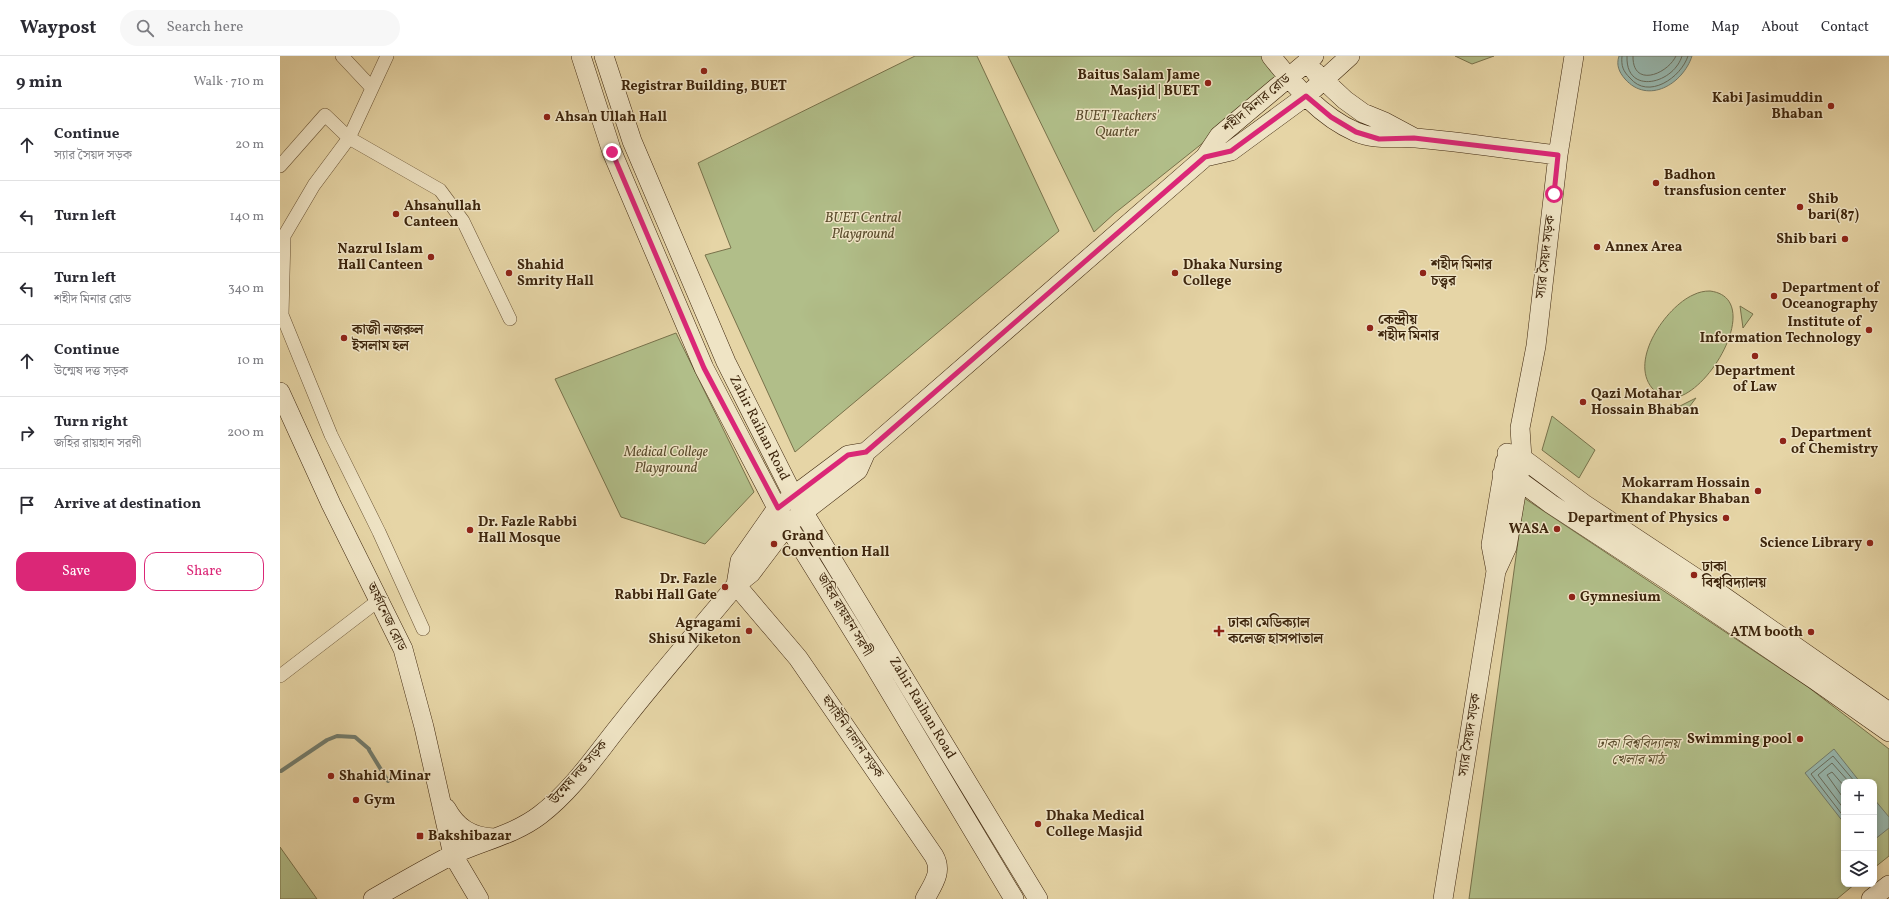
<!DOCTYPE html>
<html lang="en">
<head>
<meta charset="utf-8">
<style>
  body { margin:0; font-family:Vollkorn,"Noto Serif Bengali",serif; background:#f7f7f7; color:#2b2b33 }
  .controls { position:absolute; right:12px; bottom:12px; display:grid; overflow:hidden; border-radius:8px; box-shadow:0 2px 6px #0003 }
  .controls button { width:36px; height:36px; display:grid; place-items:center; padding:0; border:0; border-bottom:1px solid #e1e1e2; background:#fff; color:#2b2b33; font:20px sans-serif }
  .stop { position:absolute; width:12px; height:12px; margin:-9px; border:3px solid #db2777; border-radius:50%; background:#fff }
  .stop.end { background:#db2777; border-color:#fff; box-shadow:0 1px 4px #0008 }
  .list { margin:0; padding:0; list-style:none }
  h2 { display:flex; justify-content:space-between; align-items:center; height:52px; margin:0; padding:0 16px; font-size:17px }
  h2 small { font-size:13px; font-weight:400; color:#7c7c81 }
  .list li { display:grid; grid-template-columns:26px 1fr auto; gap:12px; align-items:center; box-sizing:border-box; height:72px; padding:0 16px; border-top:1px solid #e1e1e2 }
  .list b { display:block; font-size:15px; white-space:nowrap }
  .list p { margin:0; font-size:13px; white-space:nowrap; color:#7c7c81 }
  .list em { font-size:13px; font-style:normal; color:#7c7c81 }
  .actions { display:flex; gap:8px; padding:12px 16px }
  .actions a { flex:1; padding:9px 0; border:1px solid #db2777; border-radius:12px; text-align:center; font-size:14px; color:#db2777 }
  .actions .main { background:#db2777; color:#fff }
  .icon { flex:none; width:22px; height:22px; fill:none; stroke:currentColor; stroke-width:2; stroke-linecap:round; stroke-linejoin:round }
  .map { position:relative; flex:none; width:1609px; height:843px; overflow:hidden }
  header { display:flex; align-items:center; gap:24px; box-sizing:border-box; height:56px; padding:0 20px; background:#fff; border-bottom:1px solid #e1e1e2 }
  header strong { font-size:19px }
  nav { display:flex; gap:22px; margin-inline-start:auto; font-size:14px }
  .search { width:280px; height:36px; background:#f7f7f7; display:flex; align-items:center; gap:10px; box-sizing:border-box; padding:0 14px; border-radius:22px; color:#7c7c81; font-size:15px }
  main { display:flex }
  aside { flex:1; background:#fff }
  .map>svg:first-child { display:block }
  .green { fill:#b1be89; stroke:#78724b }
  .water { fill:#97b7ae; stroke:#737d6e }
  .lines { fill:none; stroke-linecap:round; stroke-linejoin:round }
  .shore { stroke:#6a6e5e; stroke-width:1 }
  .stream { stroke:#737d6e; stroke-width:4 }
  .street-casing { stroke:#685233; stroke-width:14 }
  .secondary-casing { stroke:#3e260d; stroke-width:20 }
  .street { stroke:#efe4c5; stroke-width:13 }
  .secondary { stroke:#efe4c5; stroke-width:19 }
  .route { stroke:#db2777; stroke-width:5 }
  .poi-dot { fill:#8f2418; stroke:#efe4c5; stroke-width:1.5 }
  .labels { text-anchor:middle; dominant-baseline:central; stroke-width:3; stroke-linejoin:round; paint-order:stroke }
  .poi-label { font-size:14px; font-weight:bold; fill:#3e260d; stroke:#efe4c5; text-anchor:start }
  .street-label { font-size:14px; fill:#3e260d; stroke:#efe4c5 }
  .park-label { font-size:14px; font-style:italic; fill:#5b4c2c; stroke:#efe4c5 }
</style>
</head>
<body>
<header>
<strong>Waypost</strong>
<div class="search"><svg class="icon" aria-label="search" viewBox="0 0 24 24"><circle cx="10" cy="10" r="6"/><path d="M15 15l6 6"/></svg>Search here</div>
<nav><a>Home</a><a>Map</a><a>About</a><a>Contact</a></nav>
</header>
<main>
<aside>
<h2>9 min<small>Walk · 710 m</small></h2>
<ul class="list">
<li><svg class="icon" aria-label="ahead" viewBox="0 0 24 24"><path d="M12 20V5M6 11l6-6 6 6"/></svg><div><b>Continue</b><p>স্যার সৈয়দ সড়ক</p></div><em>20 m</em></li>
<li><svg class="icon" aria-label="left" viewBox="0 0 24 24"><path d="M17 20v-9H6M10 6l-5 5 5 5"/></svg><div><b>Turn left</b></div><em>140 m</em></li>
<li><svg class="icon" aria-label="left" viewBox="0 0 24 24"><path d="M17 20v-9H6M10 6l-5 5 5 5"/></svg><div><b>Turn left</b><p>শহীদ মিনার রোড</p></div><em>340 m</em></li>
<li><svg class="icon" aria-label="ahead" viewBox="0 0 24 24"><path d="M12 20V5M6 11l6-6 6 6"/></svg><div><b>Continue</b><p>উন্মেষ দত্ত সড়ক</p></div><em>10 m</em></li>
<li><svg class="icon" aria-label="right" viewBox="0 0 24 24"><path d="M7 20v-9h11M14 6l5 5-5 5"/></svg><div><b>Turn right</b><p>জহির রায়হান সরণী</p></div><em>200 m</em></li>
<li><svg class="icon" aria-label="arrive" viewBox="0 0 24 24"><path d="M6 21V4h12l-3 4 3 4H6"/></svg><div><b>Arrive at destination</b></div></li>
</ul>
<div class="actions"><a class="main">Save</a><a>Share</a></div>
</aside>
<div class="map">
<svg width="1609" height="843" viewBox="0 0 1609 843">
  <rect width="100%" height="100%" fill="#e6d5a6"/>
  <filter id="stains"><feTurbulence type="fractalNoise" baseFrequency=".005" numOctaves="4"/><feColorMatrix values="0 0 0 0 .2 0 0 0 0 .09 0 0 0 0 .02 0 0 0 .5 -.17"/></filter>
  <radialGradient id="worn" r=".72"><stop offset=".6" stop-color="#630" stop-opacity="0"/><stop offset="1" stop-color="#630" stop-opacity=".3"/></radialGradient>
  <path class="green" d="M635 0H697L779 175 515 396 425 199 451 192 418 107Z
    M728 0H988L1003 23 835 157 814 176Z
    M1175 0H1214L1192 8Z
    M1430 235C1486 242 1427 344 1390 342 1382 341 1377 337 1372 332 1349 304 1386 251 1413 239 1419 236 1424 235 1430 235Z
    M1460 250 1473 258 1463 272Z
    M396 277 474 436 425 488 341 461 275 323Z
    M1416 342 1403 359 1390 349 1400 350Z
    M1272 360 1315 394 1299 422 1262 394Z
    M1244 442 1528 631 1609 693V800L1594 812V726H1564V828H1575L1557 843H1189Z
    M0 791 37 843H0Z"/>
  <path class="water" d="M1339 0H1412C1403 28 1368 49 1345 23 1339 16 1336 9 1339 0Z
    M1554 693 1580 726H1564V767L1525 717Z
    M1594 743 1609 761V772L1594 784Z"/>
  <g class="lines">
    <path class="shore" d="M1342 0C1341 10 1343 15 1350 22 1368 44 1401 22 1408 0
      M1347 0C1345 40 1394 28 1402 0
      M1353 0C1352 32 1387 19 1396 0
      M1564 730 1552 716 1547 719 1564 743
      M1564 753 1538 719 1552 707 1569 726
      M1564 761 1531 718 1553 700 1575 726"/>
    <path class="stream" d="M89 694 108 725
      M1 715 47 684 57 680 75 681 89 693"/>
    <defs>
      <path id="street" d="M62 0 92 32
        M0 110 45 59 69 82 160 134 183 165 230 263
        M4 180 2 259 51 379 99 476 143 573
        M0 183 4 180 34 129 69 82 107 0
        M0 620 99 544"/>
      <path id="secondary" d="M301 0 332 96 424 312 497 452 591 604 734 843
        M324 0 352 85 446 306 513 439 758 843
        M991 0C1014 29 1041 61 1076 76 1097 85 1115 80 1136 82 1184 86 1231 94 1278 99
        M1035 16 1065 44 1083 57 1105 66 1133 81
        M925 101 951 95 1026 40 1070 0
        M0 336 51 448 123 593 144 671 173 799 199 843
        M1227 397 1242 402 1304 448 1443 540 1609 656
        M1222 418 1238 424 1271 448 1392 527 1535 624 1609 676
        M1216 515 1211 489 1225 406
        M456 529 518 602 654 800C663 816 653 828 645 843
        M456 529 460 505 497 452 568 399 586 396
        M166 752C177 772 191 781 214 782
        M93 843C119 828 145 813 172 799 201 785 234 779 260 759 294 733 317 697 344 664 380 618 419 574 456 529L471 517 508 468 578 414 586 396 925 101 939 80 1034 0
        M1163 843 1216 515 1227 491 1242 402 1240 372 1256 290 1278 99 1294 0
        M1591 843 1609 829"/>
    </defs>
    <use href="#street" class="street-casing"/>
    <use href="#secondary" class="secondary-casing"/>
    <use href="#street" class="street"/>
    <use href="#secondary" class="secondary"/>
  </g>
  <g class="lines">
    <path class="route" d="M332 96 424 312 498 452 568 399 586 396 925 101 951 95 1026 40 1051 61 1076 76 1099 83 1134 82 1278 99 1274 138"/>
  </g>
  <g class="poi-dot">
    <circle cx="424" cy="15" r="4"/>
    <circle cx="928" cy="27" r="4"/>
    <circle cx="1551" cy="50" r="4"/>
    <circle cx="267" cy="61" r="4"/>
    <circle cx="1376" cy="127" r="4"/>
    <circle cx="1520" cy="151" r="4"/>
    <circle cx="116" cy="158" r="4"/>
    <circle cx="1565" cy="183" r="4"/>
    <circle cx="1317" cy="191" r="4"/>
    <circle cx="151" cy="201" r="4"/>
    <circle cx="229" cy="217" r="4"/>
    <circle cx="895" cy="217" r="4"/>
    <circle cx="1143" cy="217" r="4"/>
    <circle cx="1494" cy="240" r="4"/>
    <circle cx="1090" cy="272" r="4"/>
    <circle cx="1589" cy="274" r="4"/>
    <circle cx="64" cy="282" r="4"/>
    <circle cx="1475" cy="300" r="4"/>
    <circle cx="1303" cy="346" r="4"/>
    <circle cx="1503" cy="385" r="4"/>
    <circle cx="1478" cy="435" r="4"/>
    <circle cx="1446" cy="462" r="4"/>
    <circle cx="1277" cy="473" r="4"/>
    <circle cx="190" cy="474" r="4"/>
    <circle cx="1590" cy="487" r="4"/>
    <circle cx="494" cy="488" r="4"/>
    <circle cx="1414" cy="519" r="4"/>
    <circle cx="445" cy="531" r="4"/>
    <circle cx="1292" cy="541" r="4"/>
    <circle cx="469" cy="575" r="4"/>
    <path d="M937 569h4v4h4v4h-4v4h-4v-4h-4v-4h4z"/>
    <circle cx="1531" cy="576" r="4"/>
    <circle cx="1520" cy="683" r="4"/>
    <circle cx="51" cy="720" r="4"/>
    <circle cx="76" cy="744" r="4"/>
    <circle cx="758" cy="768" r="4"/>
    <rect x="136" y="776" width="8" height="8" rx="2"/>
  </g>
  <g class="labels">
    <g class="poi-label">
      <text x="920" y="19" text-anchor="end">Baitus Salam Jame<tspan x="920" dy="16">Masjid | BUET</tspan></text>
      <text x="424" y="30" text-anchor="middle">Registrar Building, BUET</text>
      <text x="1543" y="42" text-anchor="end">Kabi Jasimuddin<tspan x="1543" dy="16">Bhaban</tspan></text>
      <text x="275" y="61">Ahsan Ullah Hall</text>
      <text x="1384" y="119">Badhon<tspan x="1384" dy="16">transfusion center</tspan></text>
      <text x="1528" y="143">Shib<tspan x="1528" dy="16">bari(87)</tspan></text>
      <text x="124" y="150">Ahsanullah<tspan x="124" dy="16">Canteen</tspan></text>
      <text x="1557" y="183" text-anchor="end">Shib bari</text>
      <text x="1325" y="191">Annex Area</text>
      <text x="143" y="193" text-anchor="end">Nazrul Islam<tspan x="143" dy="16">Hall Canteen</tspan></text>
      <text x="237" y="209">Shahid<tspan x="237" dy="16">Smrity Hall</tspan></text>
      <text x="903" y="209">Dhaka Nursing<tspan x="903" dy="16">College</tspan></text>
      <text x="1151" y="209">শহীদ মিনার<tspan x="1151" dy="16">চত্ত্বর</tspan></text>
      <text x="1502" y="232">Department of<tspan x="1502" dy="16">Oceanography</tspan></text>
      <text x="1098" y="264">কেন্দ্রীয়<tspan x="1098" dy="16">শহীদ মিনার</tspan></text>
      <text x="1581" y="266" text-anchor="end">Institute of<tspan x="1581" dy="16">Information Technology</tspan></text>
      <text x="72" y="274">কাজী নজরুল<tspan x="72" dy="16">ইসলাম হল</tspan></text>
      <text x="1475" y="315" text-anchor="middle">Department<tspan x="1475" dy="16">of Law</tspan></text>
      <text x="1311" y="338">Qazi Motahar<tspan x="1311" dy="16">Hossain Bhaban</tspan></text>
      <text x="1511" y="377">Department<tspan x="1511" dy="16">of Chemistry</tspan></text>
      <text x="1470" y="427" text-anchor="end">Mokarram Hossain<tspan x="1470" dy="16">Khandakar Bhaban</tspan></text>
      <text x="1438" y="462" text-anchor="end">Department of Physics</text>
      <text x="198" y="466">Dr. Fazle Rabbi<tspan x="198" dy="16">Hall Mosque</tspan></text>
      <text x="1269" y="473" text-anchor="end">WASA</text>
      <text x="502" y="480">Grand<tspan x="502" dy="16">Convention Hall</tspan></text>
      <text x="1582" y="487" text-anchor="end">Science Library</text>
      <text x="1422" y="511">ঢাকা<tspan x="1422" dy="16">বিশ্ববিদ্যালয়</tspan></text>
      <text x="437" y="523" text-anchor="end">Dr. Fazle<tspan x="437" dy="16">Rabbi Hall Gate</tspan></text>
      <text x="1300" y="541">Gymnesium</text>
      <text x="461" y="567" text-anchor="end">Agragami<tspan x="461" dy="16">Shisu Niketon</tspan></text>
      <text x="948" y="567">ঢাকা মেডিক্যাল<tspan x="948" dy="16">কলেজ হাসপাতাল</tspan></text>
      <text x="1523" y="576" text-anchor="end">ATM booth</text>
      <text x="1512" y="683" text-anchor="end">Swimming pool</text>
      <text x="59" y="720">Shahid Minar</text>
      <text x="84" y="744">Gym</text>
      <text x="766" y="760">Dhaka Medical<tspan x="766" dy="16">College Masjid</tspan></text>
      <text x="148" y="780">Bakshibazar</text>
    </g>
    <g class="street-label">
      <text transform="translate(977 48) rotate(-40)">শহীদ মিনার রোড</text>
      <text transform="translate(1266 201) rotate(-83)">স্যার সৈয়দ সড়ক</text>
      <text transform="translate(479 372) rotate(63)">Zahir Raihan Road</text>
      <text transform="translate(564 559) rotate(59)">জহির রায়হান সরণী</text>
      <text transform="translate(106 561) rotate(64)">অর্ফানেজ রোড</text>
      <text transform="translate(642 652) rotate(59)">Zahir Raihan Road</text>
      <text transform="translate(1190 679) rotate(-81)">স্যার সৈয়দ সড়ক</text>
      <text transform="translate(572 681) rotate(55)">হুসাইনি দালান সড়ক</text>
      <text transform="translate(299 717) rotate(-49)">উন্মেষ দত্ত সড়ক</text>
    </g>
    <g class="park-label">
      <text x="837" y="60">BUET Teachers'<tspan x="837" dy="16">Quarter</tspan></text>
      <text x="583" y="162">BUET Central<tspan x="583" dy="16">Playground</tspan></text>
      <text x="386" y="396">Medical College<tspan x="386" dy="16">Playground</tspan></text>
      <text x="1358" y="688">ঢাকা বিশ্ববিদ্যালয়<tspan x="1358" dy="16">খেলার মাঠ</tspan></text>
    </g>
  </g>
  <rect width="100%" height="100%" filter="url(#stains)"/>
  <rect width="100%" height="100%" fill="url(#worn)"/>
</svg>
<div class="controls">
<button>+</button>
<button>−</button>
<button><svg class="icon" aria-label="layers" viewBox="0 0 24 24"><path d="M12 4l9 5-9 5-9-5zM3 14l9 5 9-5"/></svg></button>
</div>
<div class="stop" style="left:1274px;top:138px"></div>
<div class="stop end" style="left:332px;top:96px"></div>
</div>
</main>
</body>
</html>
